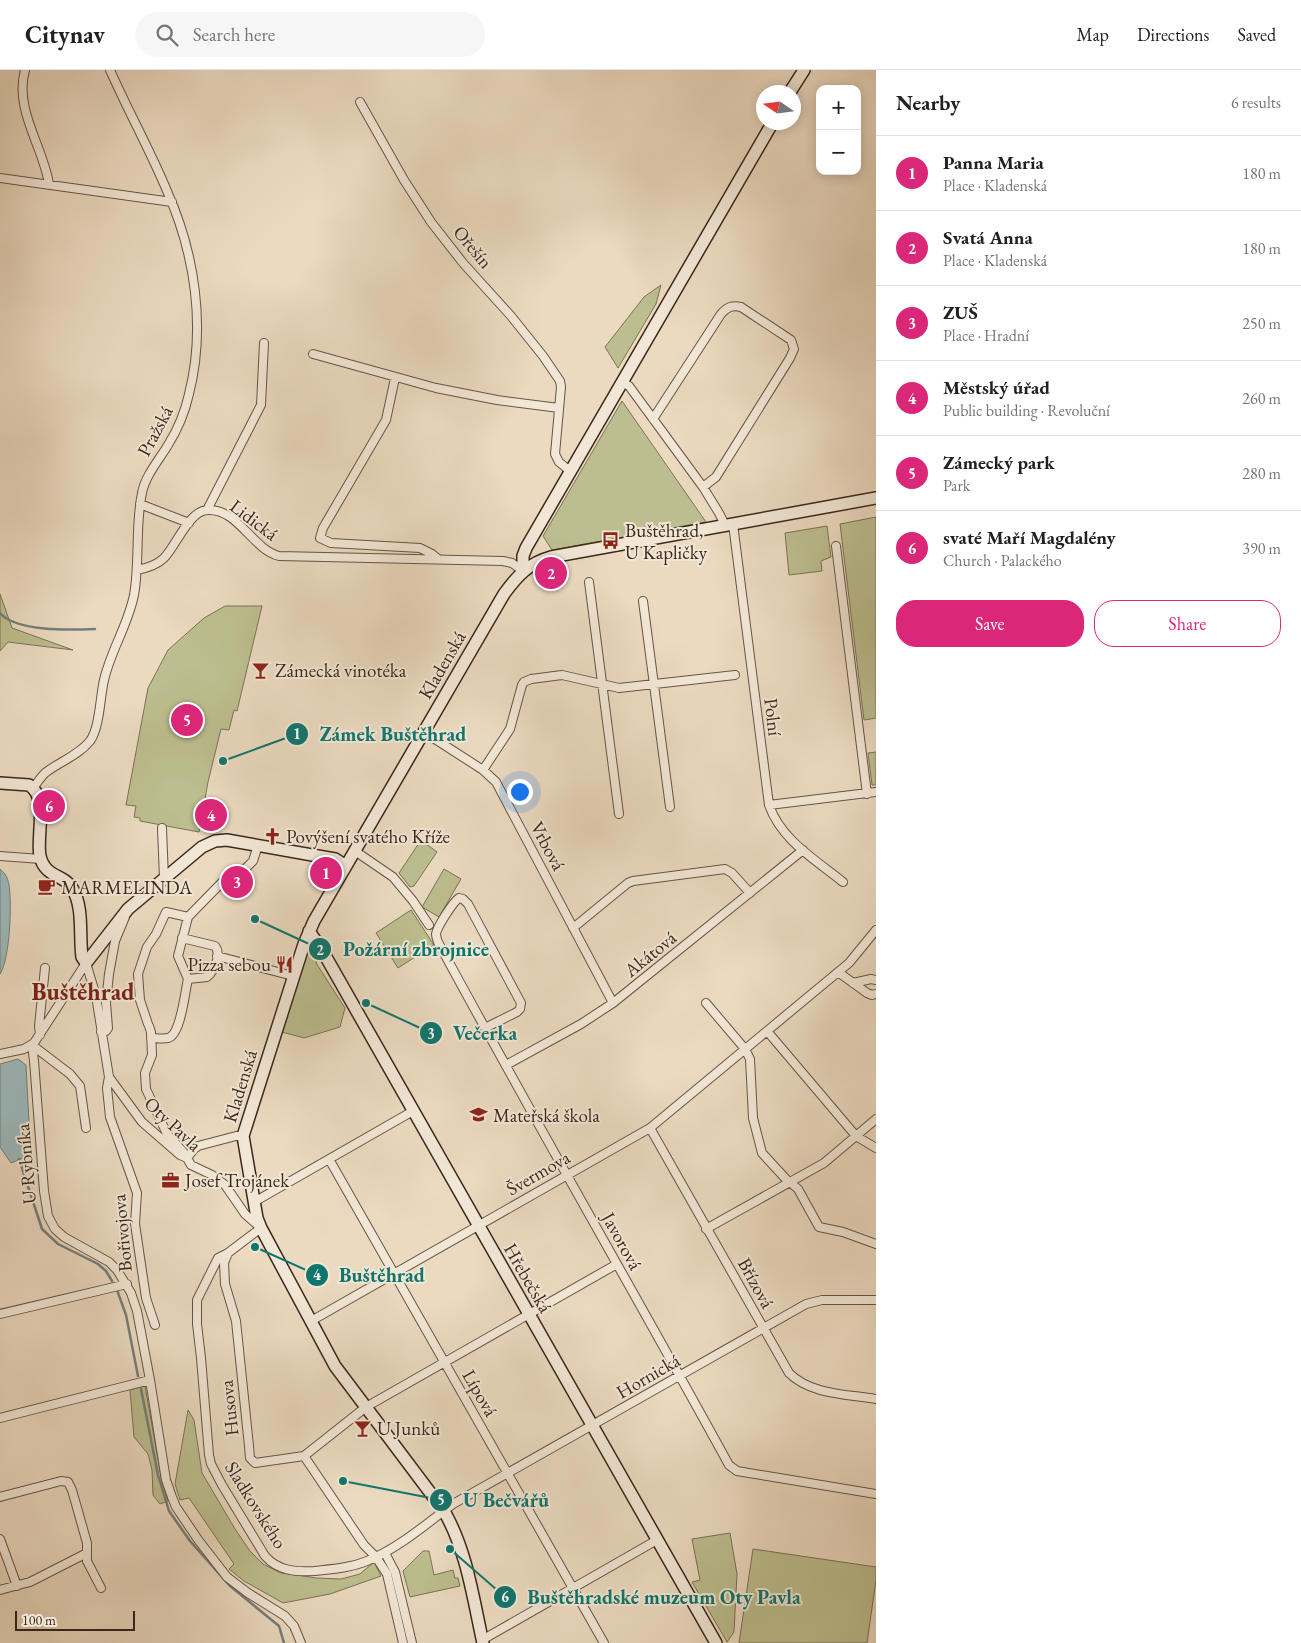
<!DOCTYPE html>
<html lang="en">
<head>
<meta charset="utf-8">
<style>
  body { margin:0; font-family:"EB Garamond",serif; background:#f6f6f6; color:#202124 }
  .controls { position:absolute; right:15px; top:15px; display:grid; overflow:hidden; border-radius:10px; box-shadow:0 2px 12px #0003 }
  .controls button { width:45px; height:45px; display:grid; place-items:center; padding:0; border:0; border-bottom:1px solid #e0e0e0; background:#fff; color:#202124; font:25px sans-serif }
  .compass { position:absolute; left:756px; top:15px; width:45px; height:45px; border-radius:50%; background:#fff; box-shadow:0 2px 12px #0003; rotate:283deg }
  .scale { position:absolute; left:15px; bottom:12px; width:120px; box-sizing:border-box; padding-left:5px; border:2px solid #3b271c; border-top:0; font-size:14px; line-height:18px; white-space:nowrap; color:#3b271c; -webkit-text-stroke:4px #f2e7d6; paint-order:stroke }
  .you { position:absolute; left:519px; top:721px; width:18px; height:18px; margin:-12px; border:4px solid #fff; border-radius:50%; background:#1a73e8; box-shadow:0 0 0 8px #1a73e833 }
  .badge { display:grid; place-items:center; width:32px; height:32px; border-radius:50%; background:#db2777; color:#fff; font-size:16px; font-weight:700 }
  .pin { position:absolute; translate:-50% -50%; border:2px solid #fff; box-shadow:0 1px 5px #0006 }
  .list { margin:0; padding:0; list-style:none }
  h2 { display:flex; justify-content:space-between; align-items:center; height:65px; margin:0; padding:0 20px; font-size:21px }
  h2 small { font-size:16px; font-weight:400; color:#757577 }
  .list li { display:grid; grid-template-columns:32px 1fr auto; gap:15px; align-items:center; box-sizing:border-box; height:75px; padding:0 20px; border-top:1px solid #e0e0e0 }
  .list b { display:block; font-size:19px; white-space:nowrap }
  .list p { margin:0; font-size:16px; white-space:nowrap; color:#757577 }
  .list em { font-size:16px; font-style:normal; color:#757577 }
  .actions { display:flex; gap:10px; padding:15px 20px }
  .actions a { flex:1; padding:11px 0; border:1px solid #db2777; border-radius:20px; text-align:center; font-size:18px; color:#db2777 }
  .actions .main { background:#db2777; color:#fff }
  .icon { flex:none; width:28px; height:28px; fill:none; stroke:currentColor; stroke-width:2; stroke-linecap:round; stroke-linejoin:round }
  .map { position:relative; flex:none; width:876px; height:1573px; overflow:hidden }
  header { display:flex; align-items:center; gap:30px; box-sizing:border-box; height:70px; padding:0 25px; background:#fff; border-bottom:1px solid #e0e0e0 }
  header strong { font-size:24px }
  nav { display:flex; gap:28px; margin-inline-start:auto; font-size:18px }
  .search { width:350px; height:45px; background:#f6f6f6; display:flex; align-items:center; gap:12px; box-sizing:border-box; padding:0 18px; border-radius:28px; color:#757577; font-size:19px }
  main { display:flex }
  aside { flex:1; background:#fff }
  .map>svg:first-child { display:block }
  .green { fill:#bcbe8f; stroke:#7c7256 }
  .water { fill:#9cb8bc; stroke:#757e7c }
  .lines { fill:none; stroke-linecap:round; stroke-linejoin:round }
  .stream { stroke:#757e7c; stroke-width:2.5 }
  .street-casing { stroke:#675445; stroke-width:10 }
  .secondary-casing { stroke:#3b271c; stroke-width:14 }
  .street { stroke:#f2e7d6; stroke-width:8 }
  .secondary { stroke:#f2e7d6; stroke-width:11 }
  .labels { text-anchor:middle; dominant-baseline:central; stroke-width:4; stroke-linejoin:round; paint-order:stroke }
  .street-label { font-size:19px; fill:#3b271c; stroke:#f2e7d6 }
  .poi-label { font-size:19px; fill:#3b271c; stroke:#f2e7d6; text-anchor:start }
  .district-label { font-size:24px; font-weight:bold; fill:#7a1f14; stroke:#f2e7d6 }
  .leader { fill:none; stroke:#0f766e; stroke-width:2 }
  .callout-dot { fill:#0f766e; stroke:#f2e7d6; stroke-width:2 }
  .mark-label { font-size:15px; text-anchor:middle; font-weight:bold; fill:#fff }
  .callout-label { font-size:20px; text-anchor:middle; font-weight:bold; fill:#0f766e; stroke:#f2e7d6; stroke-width:4; stroke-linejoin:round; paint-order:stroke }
</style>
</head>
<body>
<header>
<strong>Citynav</strong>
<div class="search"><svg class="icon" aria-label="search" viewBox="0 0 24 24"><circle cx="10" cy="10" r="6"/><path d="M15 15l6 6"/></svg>Search here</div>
<nav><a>Map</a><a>Directions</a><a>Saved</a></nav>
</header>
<main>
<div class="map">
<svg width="876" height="1573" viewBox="0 0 876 1573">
  <rect width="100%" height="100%" fill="#ebdac0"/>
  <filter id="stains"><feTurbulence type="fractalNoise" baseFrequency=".004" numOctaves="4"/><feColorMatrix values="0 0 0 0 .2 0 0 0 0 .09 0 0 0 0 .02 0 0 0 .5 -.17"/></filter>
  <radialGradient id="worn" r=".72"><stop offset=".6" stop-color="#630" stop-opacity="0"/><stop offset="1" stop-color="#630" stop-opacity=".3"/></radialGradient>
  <path class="green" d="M661 215 656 234 618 298 605 277 644 227Z
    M622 331 706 452 552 480 543 466Z
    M876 447V648L864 650 840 454Z
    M827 456 831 487 821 491 822 501 789 505 785 463Z
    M0 524 12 558 73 580 8 572 0 581Z
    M225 536H262L237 641 234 640 229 660 221 659 208 712 199 762 140 751V748L134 747 136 736 126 735 148 618 168 580 204 548Z
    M876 682V715H872L868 683Z
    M421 770 437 782 414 816 410 817 399 803Z
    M444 799 461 809 439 847 422 837Z
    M411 840 434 875 398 898 376 863Z
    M308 875 318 885 316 893 345 938 340 957 304 968 282 962Z
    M145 1316 162 1412 168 1431 160 1434 153 1425 152 1400 148 1384 134 1367 130 1320Z
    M188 1340 194 1350 202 1403 235 1459 250 1481 263 1494 281 1503 317 1508 341 1509 360 1504 374 1492 381 1506 330 1524 283 1533 244 1511 229 1499 234 1494 189 1428 180 1430 175 1414Z
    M730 1463 737 1504 734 1562 727 1572 692 1512 700 1510 692 1469Z
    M753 1479 876 1497V1510L867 1573H739Z
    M423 1481H429L434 1505 453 1500 455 1508H458L460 1516 410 1527 403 1501Z"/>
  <path class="water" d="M0 799C5 803 8 808 9 815 12 834 10 889 0 904Z
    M18 989 26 995 29 1051 28 1067 33 1084 11 1093 0 1077V994Z"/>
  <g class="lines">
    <path class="stream" d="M0 543C16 562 71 560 95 559
      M19 1089 42 1159 58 1174 98 1194 106 1201 112 1211
      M117 1220 126 1245 138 1306
      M141 1319 158 1405 169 1441 190 1471 230 1516 279 1556 284 1573"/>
    <defs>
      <path id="street" d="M25 0C14 40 43 76 49 114
        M360 32 404 110 431 152 463 193 511 246 543 286 560 311 561 317 555 384 559 392 570 401
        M0 108 172 132
        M313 284 436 318 497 330 559 338
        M395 308 386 350 323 458 320 468 331 473 420 478 432 484 438 489
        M622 312 629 316 703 417 719 443 725 455
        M653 349 721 244C727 237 732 235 741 237L791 270 794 279 790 288 716 407 703 417
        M140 434 189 453
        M207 440 261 335 264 273
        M733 454 769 735C781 770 816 790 843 812
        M836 476 867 724
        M137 500C147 498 157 495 164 488 176 476 189 441 207 440 238 438 252 479 279 486L503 491 512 493 523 501
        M589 512 619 744
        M643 531 670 737
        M424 662 483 700 496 712 613 933
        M483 700 510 659 522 615 524 612 531 609 562 605 619 618 735 605
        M33 718C37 713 41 707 45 703 59 692 79 685 90 671 100 657 100 627 104 610 111 580 128 555 134 525 140 491 135 455 142 423 145 406 159 390 168 375 178 359 185 342 189 324 206 257 195 184 167 121 150 80 128 41 110 0
        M769 735 876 722
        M162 758 164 809
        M355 781 393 807 413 831 429 855
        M0 786 41 789
        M573 858 628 813 633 811 725 799 732 803 750 823
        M217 886 293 906
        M86 893 96 926 109 1007 142 1052 180 1085 187 1088 191 1095 212 1105 225 1115 245 1144 261 1158 228 1183 218 1188 197 1230V1254L201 1288 209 1385 211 1394 222 1415 265 1486C278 1501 296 1502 314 1501 332 1499 350 1498 367 1491 399 1478 426 1454 453 1434L806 1234 822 1230H876
        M838 902 867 923 872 925 876 924
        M188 909 178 886 188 847 233 801 245 799 253 791 258 775
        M853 913 871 909 876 910
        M706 933 745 979 750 989 753 1048 762 1083 785 1108 798 1119 819 1157 843 1162 876 1174
        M148 954 140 930 138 904 147 877 156 864 166 842 188 847
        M149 956 151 962 152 985 145 1003 146 1019 167 1064 185 1084
        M485 958 517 942 520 939 521 933 468 834 463 829 459 828C453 832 437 857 436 864 436 867 437 869 438 872 533 1048 633 1220 729 1395L737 1401 876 1424
        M767 961 856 1066 876 1078
        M101 962 106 961 108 958 106 933 109 904 115 871 125 847
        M40 965 39 956 45 898
        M151 968C156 968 163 969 168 968 181 965 185 921 188 909L207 907C214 901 222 885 215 876L182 868
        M32 975 34 991 44 1121 48 1146 55 1159 64 1167 109 1192 117 1200 131 1223 137 1241 150 1310 166 1410 172 1427 176 1437 199 1471 227 1507 248 1523 285 1546 294 1556 301 1573
        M32 975 70 1004 80 1016 86 1058
        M0 984 24 979 34 973 86 893
        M506 995 581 954 613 933 803 780
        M109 1007 107 1018 110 1047 137 1123 135 1154 146 1228 155 1255
        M650 1058 789 1303C811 1325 847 1324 876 1329
        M187 1088 194 1079 198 1076 236 1066H243
        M329 1089 604 1573
        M254 1132 413 1041
        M706 1159 824 1093 876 1049
        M228 1183 224 1193 225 1214 236 1251 249 1376 250 1388 255 1393 304 1386 366 1337 617 1194
        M0 1244 127 1214
        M311 1251 650 1058 849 893 876 860
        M0 1348 150 1310
        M304 1386 364 1475 376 1487 387 1504 403 1573
        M0 1427 61 1411 68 1412 72 1420 87 1473V1491L101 1518
        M0 1469 17 1516
        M385 1483 395 1502 412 1573
        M0 1520 30 1512 87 1483
        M482 1570 657 1470"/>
      <path id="secondary" d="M790 22 804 0
        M523 501V486L526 478 773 52
        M0 713 29 715C49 727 36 767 40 786 45 808 64 804 72 818 84 837 79 865 82 887L86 893 128 839 202 777 215 771 227 770 335 789 346 796
        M309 861 322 880 716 1573
        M483 1573C473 1528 467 1481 444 1441L335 1296 261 1158 257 1148 243 1066 304 874 314 851 504 524C517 506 529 493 551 487L876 428"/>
    </defs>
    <use href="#street" class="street-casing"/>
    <use href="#secondary" class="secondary-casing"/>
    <use href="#street" class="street"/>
    <use href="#secondary" class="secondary"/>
  </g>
  <defs>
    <symbol id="bus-bare" viewBox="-9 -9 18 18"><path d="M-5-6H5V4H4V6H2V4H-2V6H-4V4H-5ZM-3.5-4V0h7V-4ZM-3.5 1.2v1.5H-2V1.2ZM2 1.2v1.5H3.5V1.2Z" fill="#8f2418" stroke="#f2e7d6" stroke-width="2.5" paint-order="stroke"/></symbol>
    <symbol id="bar-bare" viewBox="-9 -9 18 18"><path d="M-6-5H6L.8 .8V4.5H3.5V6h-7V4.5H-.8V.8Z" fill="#8f2418" stroke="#f2e7d6" stroke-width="2.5" paint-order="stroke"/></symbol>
    <symbol id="church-bare" viewBox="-9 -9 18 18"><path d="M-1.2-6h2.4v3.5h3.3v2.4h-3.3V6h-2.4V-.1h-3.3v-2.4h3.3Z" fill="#8f2418" stroke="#f2e7d6" stroke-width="2.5" paint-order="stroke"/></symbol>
    <symbol id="cafe-bare" viewBox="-9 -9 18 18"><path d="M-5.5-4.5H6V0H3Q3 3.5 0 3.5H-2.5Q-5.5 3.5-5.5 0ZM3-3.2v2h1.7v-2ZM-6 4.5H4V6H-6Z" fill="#8f2418" stroke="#f2e7d6" stroke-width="2.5" paint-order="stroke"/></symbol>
    <symbol id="restaurant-bare" viewBox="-9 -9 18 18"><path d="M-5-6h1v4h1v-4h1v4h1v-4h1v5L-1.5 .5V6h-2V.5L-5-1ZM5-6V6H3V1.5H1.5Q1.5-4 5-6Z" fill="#8f2418" stroke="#f2e7d6" stroke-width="2.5" paint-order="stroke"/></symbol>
    <symbol id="school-bare" viewBox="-9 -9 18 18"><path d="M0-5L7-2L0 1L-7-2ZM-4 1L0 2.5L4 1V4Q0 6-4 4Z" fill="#8f2418" stroke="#f2e7d6" stroke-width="2.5" paint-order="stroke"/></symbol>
    <symbol id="office-bare" viewBox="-9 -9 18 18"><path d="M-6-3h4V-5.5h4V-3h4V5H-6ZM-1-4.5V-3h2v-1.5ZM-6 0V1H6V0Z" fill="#8f2418" stroke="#f2e7d6" stroke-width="2.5" paint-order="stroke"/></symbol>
  </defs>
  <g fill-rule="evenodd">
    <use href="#bus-bare" x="598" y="458" width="25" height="25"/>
    <use href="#bar-bare" x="248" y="588" width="25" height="25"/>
    <use href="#church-bare" x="260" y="754" width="25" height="25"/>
    <use href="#cafe-bare" x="34" y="804" width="25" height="25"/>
    <use href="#restaurant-bare" x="272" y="882" width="25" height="25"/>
    <use href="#school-bare" x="466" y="1032" width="25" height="25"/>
    <use href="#office-bare" x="158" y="1098" width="25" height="25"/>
    <use href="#bar-bare" x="350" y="1346" width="25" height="25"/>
  </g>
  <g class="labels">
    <g class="street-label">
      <text transform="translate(473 177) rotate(50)">Ořešín</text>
      <text transform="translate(155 361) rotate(-62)">Pražská</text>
      <text transform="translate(254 450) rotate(37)">Lidická</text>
      <text transform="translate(442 595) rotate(-60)">Kladenská</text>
      <text transform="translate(773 647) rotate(83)">Polní</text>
      <text transform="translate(548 776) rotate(62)">Vrbová</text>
      <text transform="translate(650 884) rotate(-39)">Akátová</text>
      <text transform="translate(240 1016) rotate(-73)">Kladenská</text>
      <text transform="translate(173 1054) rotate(43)">Oty Pavla</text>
      <text transform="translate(26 1094) rotate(-95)">U Rybníka</text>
      <text transform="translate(538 1103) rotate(-30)">Švermova</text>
      <text transform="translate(122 1163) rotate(-95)">Bořivojova</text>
      <text transform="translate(622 1171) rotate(61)">Javorová</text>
      <text transform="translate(528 1208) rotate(60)">Hřebečská</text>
      <text transform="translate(756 1213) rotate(61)">Břízová</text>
      <text transform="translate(648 1306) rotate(-30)">Hornická</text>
      <text transform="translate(480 1323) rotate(60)">Lípová</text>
      <text transform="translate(229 1338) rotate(-96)">Husova</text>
      <text transform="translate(256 1435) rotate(58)">Sladkovského</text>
    </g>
    <g class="poi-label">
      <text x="625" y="460">Buštěhrad,<tspan x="625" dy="22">U Kapličky</tspan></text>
      <text x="275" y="600">Zámecká vinotéka</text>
      <text x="286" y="766">Povýšení svatého Kříže</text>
      <text x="61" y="817">MARMELINDA</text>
      <text x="271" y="894" text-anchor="end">Pizza sebou</text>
      <text x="493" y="1045">Mateřská škola</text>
      <text x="185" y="1110">Josef Trojánek</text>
      <text x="377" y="1358">U Junků</text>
    </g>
    <g class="district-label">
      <text x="83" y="921">Buštěhrad</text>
    </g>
  </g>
  <path class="leader" d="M223 691L297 664M255 849L320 879M366 933L431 963M255 1177L317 1205M343 1411L441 1430M450 1479L505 1527"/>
  <g class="callout-dot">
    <circle cx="223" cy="691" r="5"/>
    <circle cx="255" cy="849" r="5"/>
    <circle cx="366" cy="933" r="5"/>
    <circle cx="255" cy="1177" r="5"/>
    <circle cx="343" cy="1411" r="5"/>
    <circle cx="450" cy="1479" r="5"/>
    <circle cx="297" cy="664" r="12"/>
    <circle cx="320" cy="879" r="12"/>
    <circle cx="431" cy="963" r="12"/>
    <circle cx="317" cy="1205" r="12"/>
    <circle cx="441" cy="1430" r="12"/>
    <circle cx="505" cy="1527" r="12"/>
  </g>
  <g class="mark-label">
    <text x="297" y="669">1</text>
    <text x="320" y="885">2</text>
    <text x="431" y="969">3</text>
    <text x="317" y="1210">4</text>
    <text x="441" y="1435">5</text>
    <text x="505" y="1532">6</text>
  </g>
  <g class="callout-label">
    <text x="393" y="671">Zámek Buštěhrad</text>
    <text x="416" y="886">Požární zbrojnice</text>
    <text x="485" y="970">Večerka</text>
    <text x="382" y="1212">Buštěhrad</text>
    <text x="506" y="1437">U Bečvářů</text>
    <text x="664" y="1534">Buštěhradské muzeum Oty Pavla</text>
  </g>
  <rect width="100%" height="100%" filter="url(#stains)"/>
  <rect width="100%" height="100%" fill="url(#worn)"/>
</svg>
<div class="controls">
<button>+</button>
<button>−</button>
</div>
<svg class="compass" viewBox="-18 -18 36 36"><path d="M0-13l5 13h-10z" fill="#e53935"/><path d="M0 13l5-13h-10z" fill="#757577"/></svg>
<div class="scale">100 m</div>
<div class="you"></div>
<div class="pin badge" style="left:326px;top:803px">1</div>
<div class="pin badge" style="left:551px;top:503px">2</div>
<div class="pin badge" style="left:237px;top:812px">3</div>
<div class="pin badge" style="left:211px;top:745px">4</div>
<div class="pin badge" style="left:187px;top:650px">5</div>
<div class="pin badge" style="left:49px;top:736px">6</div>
</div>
<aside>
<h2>Nearby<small>6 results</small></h2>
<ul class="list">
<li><span class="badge">1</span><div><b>Panna Maria</b><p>Place · Kladenská</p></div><em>180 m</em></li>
<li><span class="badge">2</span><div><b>Svatá Anna</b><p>Place · Kladenská</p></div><em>180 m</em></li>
<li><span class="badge">3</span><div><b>ZUŠ</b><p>Place · Hradní</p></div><em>250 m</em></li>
<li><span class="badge">4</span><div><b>Městský úřad</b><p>Public building · Revoluční</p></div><em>260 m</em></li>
<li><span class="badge">5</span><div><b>Zámecký park</b><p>Park</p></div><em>280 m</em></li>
<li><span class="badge">6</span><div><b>svaté Maří Magdalény</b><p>Church · Palackého</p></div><em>390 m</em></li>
</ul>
<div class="actions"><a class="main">Save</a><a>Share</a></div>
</aside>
</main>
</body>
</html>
